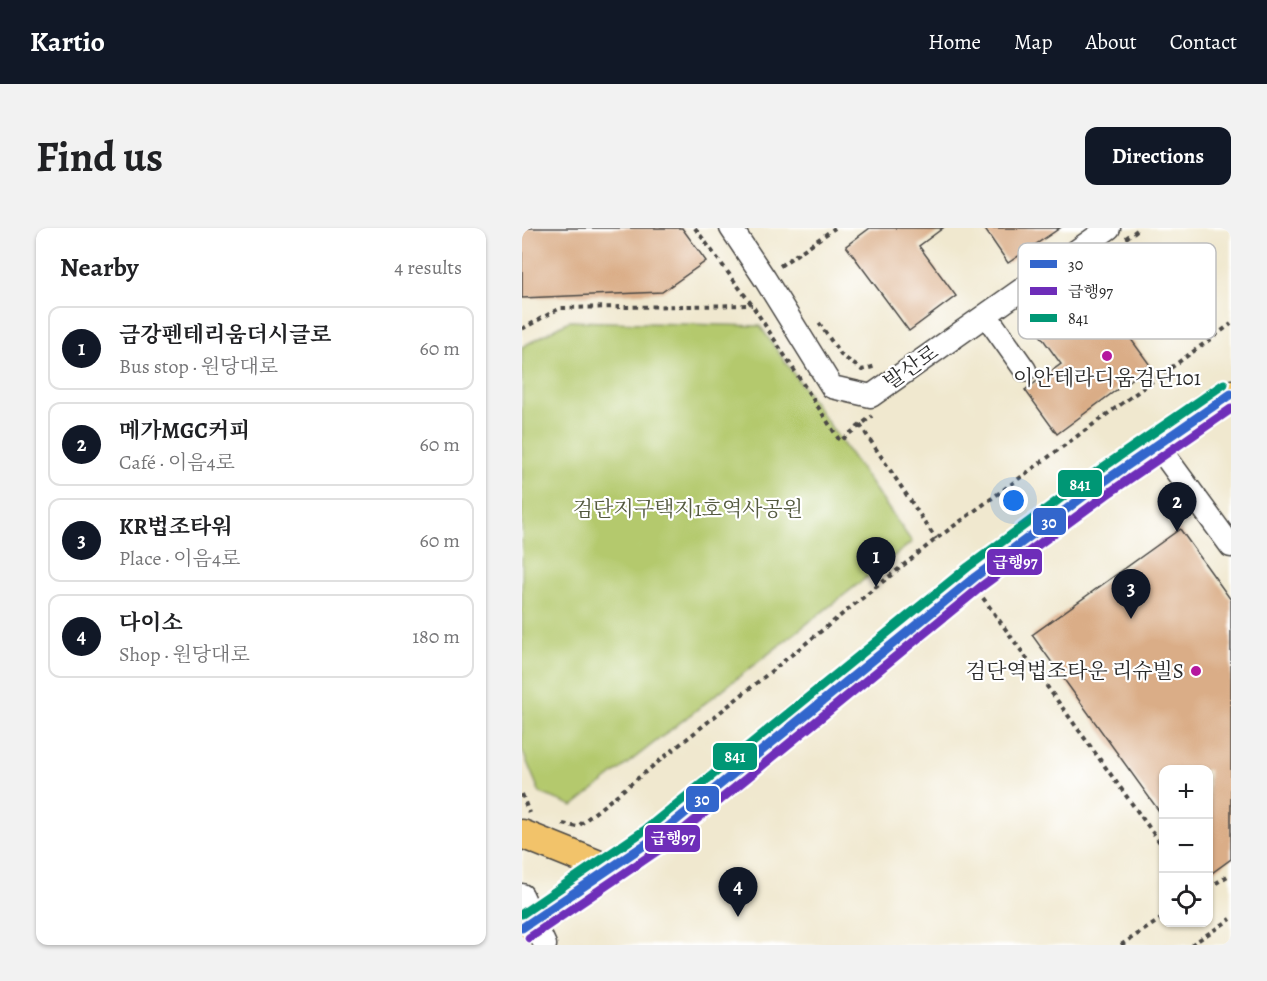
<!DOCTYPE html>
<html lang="en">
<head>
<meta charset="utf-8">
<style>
  body { margin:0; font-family:Alegreya,"Noto Serif KR",serif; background:#f2f2f2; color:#202124 }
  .controls { position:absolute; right:18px; bottom:18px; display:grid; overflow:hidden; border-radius:12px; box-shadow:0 2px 4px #0004 }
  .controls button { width:54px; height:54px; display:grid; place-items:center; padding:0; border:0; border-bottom:2px solid #e0e0e0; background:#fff; color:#202124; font:30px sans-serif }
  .you { position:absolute; left:492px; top:273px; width:21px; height:21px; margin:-15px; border:4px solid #fff; border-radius:50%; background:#1a73e8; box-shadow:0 0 0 9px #1a73e833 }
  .badge { display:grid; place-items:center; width:39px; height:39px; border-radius:50%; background:#111827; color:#fff; font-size:20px; font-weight:700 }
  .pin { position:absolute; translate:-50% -50px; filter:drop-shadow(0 2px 3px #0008) }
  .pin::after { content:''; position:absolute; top:32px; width:21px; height:18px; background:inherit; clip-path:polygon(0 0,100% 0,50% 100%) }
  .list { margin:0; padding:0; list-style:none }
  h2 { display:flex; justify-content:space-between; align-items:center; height:78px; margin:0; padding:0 24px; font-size:26px }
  h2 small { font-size:20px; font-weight:400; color:#757577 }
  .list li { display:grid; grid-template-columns:39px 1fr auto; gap:18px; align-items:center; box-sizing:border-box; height:84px; margin:0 12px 12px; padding:0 12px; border:2px solid #e0e0e0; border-radius:12px }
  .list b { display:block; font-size:22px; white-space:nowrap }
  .list p { margin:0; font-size:20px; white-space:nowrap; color:#757577 }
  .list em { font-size:20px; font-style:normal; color:#757577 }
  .icon { flex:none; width:33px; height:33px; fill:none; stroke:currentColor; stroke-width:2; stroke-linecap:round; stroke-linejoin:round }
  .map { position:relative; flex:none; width:709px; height:717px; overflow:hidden; border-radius:12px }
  header { display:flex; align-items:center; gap:36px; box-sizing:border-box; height:84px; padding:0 30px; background:#111827; color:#fff }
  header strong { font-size:28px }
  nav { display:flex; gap:33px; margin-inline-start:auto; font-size:21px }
  .intro { display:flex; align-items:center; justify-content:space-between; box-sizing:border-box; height:144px; padding:0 36px }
  h1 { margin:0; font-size:42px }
  .button { padding:15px 27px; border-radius:12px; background:#111827; color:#fff; font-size:21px; font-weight:700 }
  main { display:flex; gap:36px; padding:0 36px }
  aside { flex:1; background:#fff; border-radius:12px; box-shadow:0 2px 4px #0004 }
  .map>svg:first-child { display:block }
  .green { fill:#b4c96d; stroke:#707a4c; stroke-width:1.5 }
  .building { fill:#daad87 }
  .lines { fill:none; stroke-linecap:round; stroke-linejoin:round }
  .minor-casing { stroke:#494744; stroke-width:25 }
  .major-casing { stroke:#494744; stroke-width:31 }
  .path { stroke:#494744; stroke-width:4; stroke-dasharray:4.5 4.5; stroke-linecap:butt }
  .minor { stroke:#fff; stroke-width:22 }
  .major { stroke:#f2c36a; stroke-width:28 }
  .bus-1-casing { stroke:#fff; stroke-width:14 }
  .bus-2-casing { stroke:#fff; stroke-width:14 }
  .bus-3-casing { stroke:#fff; stroke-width:14 }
  .bus-1 { stroke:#36c; stroke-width:9 }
  .bus-2 { stroke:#6e2db9; stroke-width:9 }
  .bus-3 { stroke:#009775; stroke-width:9 }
  .poi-dot { fill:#b5179e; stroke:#fff; stroke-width:2 }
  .labels { text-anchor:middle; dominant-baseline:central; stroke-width:4.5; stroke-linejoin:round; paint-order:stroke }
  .street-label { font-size:21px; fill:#2b2b2b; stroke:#fff }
  .poi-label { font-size:21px; fill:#2b2b2b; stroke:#fff }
  .park-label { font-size:21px; fill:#545a3f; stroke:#fff }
  .key { fill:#fff; stroke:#bfbfbf; stroke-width:1.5 }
  .key-label { font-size:16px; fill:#2b2b2b }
  .line-badge { stroke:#fff; stroke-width:2 }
  .badge-label { font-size:16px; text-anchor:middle; font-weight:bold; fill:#fff }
</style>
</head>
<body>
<header>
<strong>Kartio</strong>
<nav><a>Home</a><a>Map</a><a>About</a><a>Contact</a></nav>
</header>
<div class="intro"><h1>Find us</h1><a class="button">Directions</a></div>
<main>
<aside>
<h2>Nearby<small>4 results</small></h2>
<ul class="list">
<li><span class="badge">1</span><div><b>금강펜테리움더시글로</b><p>Bus stop · 원당대로</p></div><em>60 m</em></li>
<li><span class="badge">2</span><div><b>메가MGC커피</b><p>Café · 이음4로</p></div><em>60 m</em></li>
<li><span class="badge">3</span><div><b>KR법조타워</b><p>Place · 이음4로</p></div><em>60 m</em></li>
<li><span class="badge">4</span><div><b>다이소</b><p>Shop · 원당대로</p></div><em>180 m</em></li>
</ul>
</aside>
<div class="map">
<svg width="709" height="717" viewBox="0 0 709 717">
  <rect width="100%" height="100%" fill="#fff"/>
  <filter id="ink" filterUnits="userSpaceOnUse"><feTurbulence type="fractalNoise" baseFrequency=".0167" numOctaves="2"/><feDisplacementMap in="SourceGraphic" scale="12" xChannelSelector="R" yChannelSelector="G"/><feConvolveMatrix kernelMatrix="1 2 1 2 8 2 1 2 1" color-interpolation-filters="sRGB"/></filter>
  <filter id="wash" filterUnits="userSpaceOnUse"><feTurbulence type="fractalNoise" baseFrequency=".008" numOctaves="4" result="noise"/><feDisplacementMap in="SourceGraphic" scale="24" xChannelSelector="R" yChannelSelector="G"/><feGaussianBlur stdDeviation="1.35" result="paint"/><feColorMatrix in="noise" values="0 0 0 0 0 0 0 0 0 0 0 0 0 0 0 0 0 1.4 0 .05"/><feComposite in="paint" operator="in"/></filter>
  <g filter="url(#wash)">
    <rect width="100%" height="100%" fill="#f0e8cf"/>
    <path class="green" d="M47 93 238 98 390 314 51 578 18 565 0 522V119Z"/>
    <g id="blocks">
      <path class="building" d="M0 0H160L184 33 140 64 0 70Z
        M348 0H421L397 18 434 68 387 103 324 18Z
        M462 0H538L486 35Z
        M564 50 628 137 535 206 503 162 539 136 507 92Z
        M658 301 709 372V631L687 647V542H642V590L510 407Z"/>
    </g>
  </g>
  <g filter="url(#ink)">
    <use href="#blocks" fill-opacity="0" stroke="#494744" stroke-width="1.5"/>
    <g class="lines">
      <defs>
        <path id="minor" d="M209 0 243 51 310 159 349 168 587 0
          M464 87 503 142
          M635 217 709 318
          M0 667 23 717"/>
        <path id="major" d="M0 606 87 641
          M0 700 130 612 453 349 577 257 709 166"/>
      </defs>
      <use href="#minor" class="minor-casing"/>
      <use href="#major" class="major-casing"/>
      <path class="path" d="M173 0 230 77 318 213 350 188
        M604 10 618 0
        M258 38 313 0
        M297 95 319 127 340 142 354 138
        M0 101 38 80 230 77
        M338 197 414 311
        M461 370 642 620
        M0 566 7 585
        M41 596 55 599 414 311 709 96
        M686 660 709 646
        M599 717 642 689
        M669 717 709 691"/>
      <use href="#minor" class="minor"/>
      <use href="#major" class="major"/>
      <defs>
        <path id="bus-1" d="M0 700 130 612 453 349 577 257 709 166"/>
        <path id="bus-2" d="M7 710 138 621 460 358 584 267 709 181"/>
        <path id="bus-3" d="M0 686 123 602 446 339 570 247 702 156"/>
      </defs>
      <use href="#bus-1" class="bus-1-casing"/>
      <use href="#bus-2" class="bus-2-casing"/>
      <use href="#bus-3" class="bus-3-casing"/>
      <use href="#bus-1" class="bus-1"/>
      <use href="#bus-2" class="bus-2"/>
      <use href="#bus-3" class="bus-3"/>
    </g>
  </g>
  <g class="poi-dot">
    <circle cx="585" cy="128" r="6"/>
    <circle cx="674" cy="443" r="6"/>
  </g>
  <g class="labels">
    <g class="street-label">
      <text transform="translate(389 139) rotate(-35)">발산로</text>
    </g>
    <g class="poi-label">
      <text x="585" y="150">이안테라디움검단101</text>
      <text x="662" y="443" text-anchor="end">검단역법조타운 리슈빌S</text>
    </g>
    <g class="park-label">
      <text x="166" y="281">검단지구택지1호역사공원</text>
    </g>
  </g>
  <rect x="496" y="15" width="198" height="96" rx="9" class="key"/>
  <rect x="508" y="32" width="27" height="8" fill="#36c"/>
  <rect x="508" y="59" width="27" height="8" fill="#6e2db9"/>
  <rect x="508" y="86" width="27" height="8" fill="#009775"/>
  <g class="key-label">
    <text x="546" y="42">30</text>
    <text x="546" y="69">급행97</text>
    <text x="546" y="96">841</text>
  </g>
  <g class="line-badge">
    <rect x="535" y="241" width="46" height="29" rx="6" fill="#009775"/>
    <rect x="510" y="279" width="35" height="29" rx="6" fill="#36c"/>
    <rect x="464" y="320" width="57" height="28" rx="6" fill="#6e2db9"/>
    <rect x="190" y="514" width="46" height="29" rx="6" fill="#009775"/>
    <rect x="163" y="557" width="35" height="28" rx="6" fill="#36c"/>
    <rect x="122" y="596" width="57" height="29" rx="6" fill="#6e2db9"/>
  </g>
  <g class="badge-label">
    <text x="558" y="262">841</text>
    <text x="527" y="300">30</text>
    <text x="493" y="340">급행97</text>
    <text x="213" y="534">841</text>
    <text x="180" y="577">30</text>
    <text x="151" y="616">급행97</text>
  </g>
</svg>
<div class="controls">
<button>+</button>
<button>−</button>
<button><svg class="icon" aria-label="locate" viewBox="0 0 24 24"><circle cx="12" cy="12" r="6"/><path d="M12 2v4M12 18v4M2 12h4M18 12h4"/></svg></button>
</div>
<div class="you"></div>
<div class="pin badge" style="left:354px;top:359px">1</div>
<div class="pin badge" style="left:655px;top:304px">2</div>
<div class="pin badge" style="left:609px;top:391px">3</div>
<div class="pin badge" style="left:216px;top:689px">4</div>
</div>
</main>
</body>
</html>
